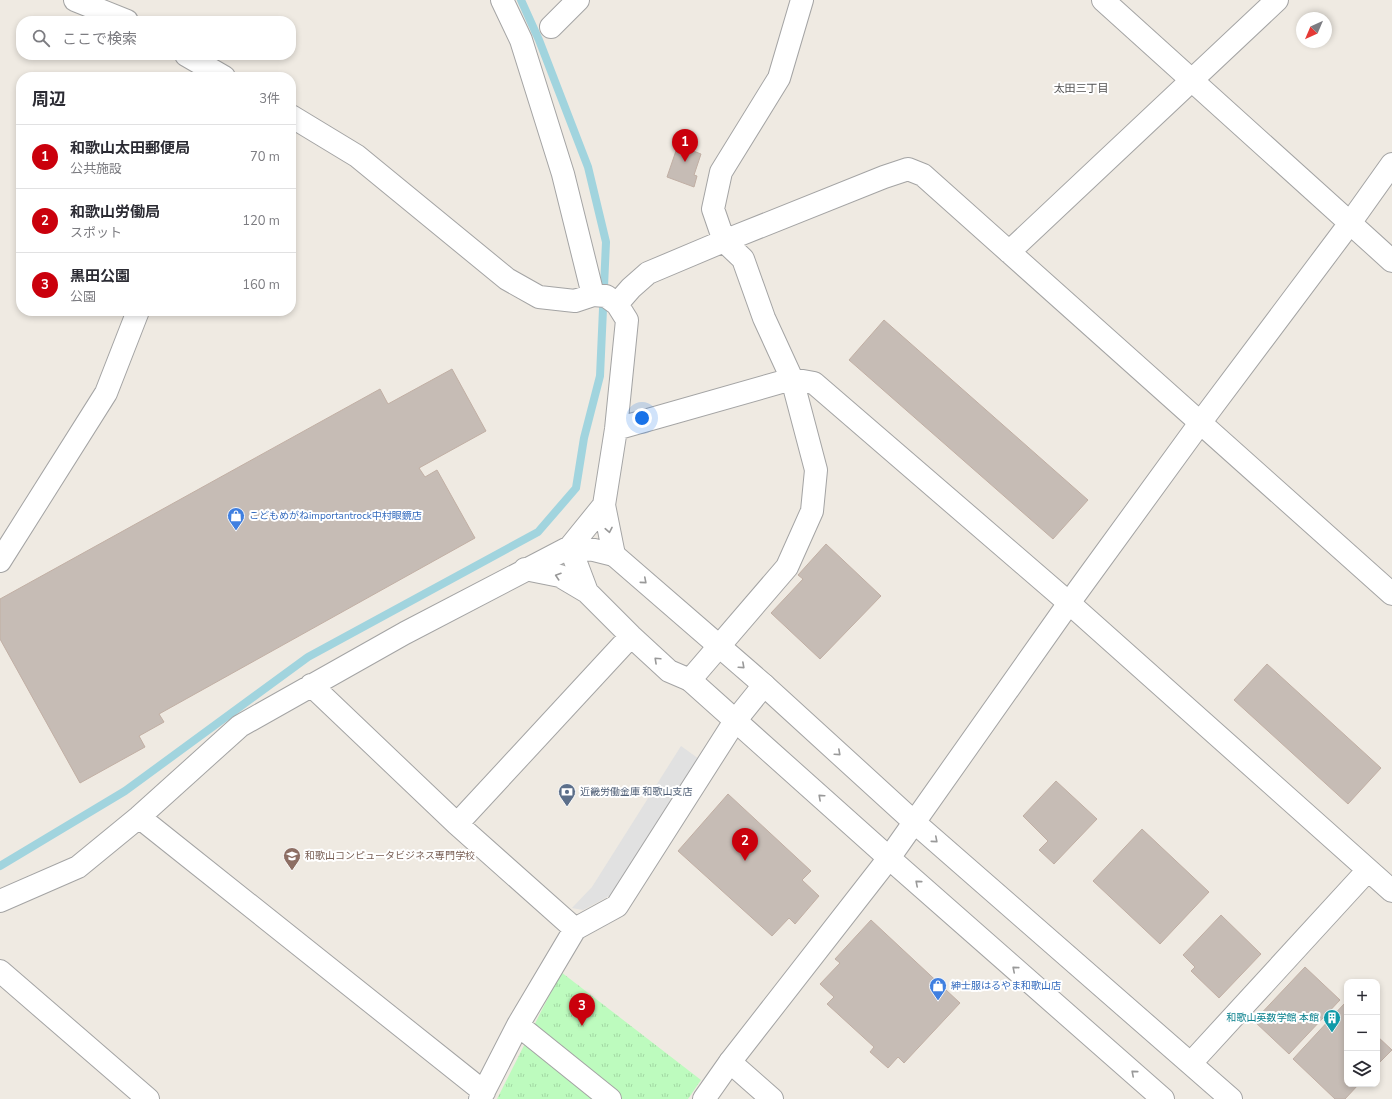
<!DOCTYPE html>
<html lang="ja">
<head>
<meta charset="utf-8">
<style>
  body { margin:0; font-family:"Nunito Sans","Noto Sans JP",sans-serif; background:#f7f7f7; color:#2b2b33 }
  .controls { position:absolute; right:12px; bottom:12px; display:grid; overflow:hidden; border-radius:8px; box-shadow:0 2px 6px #0003 }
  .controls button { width:36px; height:36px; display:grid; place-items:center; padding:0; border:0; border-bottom:1px solid #e1e1e2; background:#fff; color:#2b2b33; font:20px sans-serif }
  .compass { position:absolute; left:1296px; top:12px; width:36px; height:36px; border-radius:50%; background:#fff; box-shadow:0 2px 6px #0003; rotate:224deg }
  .you { position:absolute; left:642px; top:418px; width:14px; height:14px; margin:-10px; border:3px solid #fff; border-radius:50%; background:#1a73e8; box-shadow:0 0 0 6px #1a73e833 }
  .badge { display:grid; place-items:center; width:26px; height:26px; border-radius:50%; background:#ca000c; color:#fff; font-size:13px; font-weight:700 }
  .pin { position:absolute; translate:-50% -33px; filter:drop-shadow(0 1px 2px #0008) }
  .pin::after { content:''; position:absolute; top:21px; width:14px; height:12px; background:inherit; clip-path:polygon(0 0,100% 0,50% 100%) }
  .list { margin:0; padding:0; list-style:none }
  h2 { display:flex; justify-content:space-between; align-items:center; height:52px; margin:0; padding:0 16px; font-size:17px }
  h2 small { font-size:13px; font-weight:400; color:#7c7c81 }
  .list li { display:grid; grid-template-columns:26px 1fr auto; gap:12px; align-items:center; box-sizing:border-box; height:64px; padding:0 16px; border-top:1px solid #e1e1e2 }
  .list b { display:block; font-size:15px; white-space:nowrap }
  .list p { margin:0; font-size:13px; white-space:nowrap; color:#7c7c81 }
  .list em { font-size:13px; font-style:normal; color:#7c7c81 }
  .icon { flex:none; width:22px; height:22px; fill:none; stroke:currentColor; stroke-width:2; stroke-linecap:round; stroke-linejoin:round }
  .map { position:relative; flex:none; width:1392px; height:1099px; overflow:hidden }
  .search { position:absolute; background:#fff; box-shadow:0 2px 6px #0003; left:16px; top:16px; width:280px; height:44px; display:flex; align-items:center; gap:10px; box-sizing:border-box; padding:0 14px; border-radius:16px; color:#7c7c81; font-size:15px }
  .panel { position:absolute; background:#fff; box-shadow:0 2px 6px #0003; left:16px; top:72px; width:280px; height:244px; border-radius:16px }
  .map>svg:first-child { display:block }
  .park { fill:url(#park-tufts) }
  .parking { fill:#e1e1e1 }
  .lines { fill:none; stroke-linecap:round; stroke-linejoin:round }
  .stream { stroke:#a1d4de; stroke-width:8 }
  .building { fill:#c6bcb5; stroke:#c1afa4 }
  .minor-casing { stroke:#a4a4a4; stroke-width:24 }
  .tertiary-casing { stroke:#a4a4a4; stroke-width:24 }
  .minor { stroke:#fff; stroke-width:22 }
  .tertiary { stroke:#fff; stroke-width:22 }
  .oneway { stroke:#999 }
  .labels { text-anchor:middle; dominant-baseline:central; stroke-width:4; stroke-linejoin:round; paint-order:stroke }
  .shop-label { font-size:10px; fill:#366cbe; stroke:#fff; text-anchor:start }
  .service-label { font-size:10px; fill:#4e5e75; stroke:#fff; text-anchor:start }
  .education-label { font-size:10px; fill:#785e54; stroke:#fff; text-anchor:start }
  .culture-label { font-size:10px; fill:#0d838f; stroke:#fff; text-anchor:end }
  .neighbourhood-label { font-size:11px; fill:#505050; stroke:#fff }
</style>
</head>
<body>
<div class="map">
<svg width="1392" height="1099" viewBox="0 0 1392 1099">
  <defs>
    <pattern id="park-tufts" width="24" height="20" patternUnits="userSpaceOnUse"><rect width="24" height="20" fill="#bdfbbe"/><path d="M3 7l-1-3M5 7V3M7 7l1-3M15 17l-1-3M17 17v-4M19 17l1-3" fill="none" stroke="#a2d7a3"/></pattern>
  </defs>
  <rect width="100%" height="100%" fill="#efeae2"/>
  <path class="park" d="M561 972 701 1080 688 1099H497Z"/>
  <path class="parking" d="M681 746 699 759 613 894 583 910 572 908 592 887Z"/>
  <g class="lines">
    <path class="stream" d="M0 866 125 791 308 657 538 532 576 488 584 438 600 376 606 242 588 167 539 40 521 0"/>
  </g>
  <path class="building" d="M678 145 701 154 694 175 697 176 694 187 667 177Z
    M884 320 1088 500 1053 539 849 360Z
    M452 369 486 431 419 468 425 477 437 470 475 538 159 714 164 722 139 736 145 747 80 783 0 639V599L380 389 388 404Z
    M826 544 881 596 820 659 771 613 803 579 798 575Z
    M1267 664 1381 768 1348 804 1234 700Z
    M1056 781 1097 819 1054 864 1039 850 1048 841 1023 816Z
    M728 794 811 871 802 880 819 896 795 924 789 918 772 936 678 851Z
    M1142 829 1209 892 1160 944 1093 881Z
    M1221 915 1261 954 1219 998 1191 971 1195 967 1183 955Z
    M871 920 960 1003 904 1063 898 1057 888 1068 870 1052 874 1047 827 1004 834 997 820 984 840 963 835 959Z
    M1305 967 1340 1000 1289 1054 1254 1021Z
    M1344 1004 1347 1007V1084H1359L1345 1099H1335L1293 1059Z
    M1377 1036 1392 1050 1377 1065Z"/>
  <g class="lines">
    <defs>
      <path id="minor" d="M75 0 127 21
        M502 0 521 40 563 174 593 295
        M551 27 578 0
        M186 55 224 77
        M1350 223 1392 261
        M1009 252 1277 0
        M617 304 631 288 648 273 724 241 884 177 908 169 923 175 1392 594
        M616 429 792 379 814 383 1069 603 1392 891
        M0 561 106 393 138 311
        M525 569 560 576 587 592 631 636 669 671 690 680 787 567 812 511 816 470 792 379 764 318 743 259 724 241 713 209 721 172 779 78 802 0
        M587 592 570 547 594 550 614 555 604 505
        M311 685 457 824 575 929
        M139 817 484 1092
        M457 824 631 636
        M0 901 78 867 139 817 240 726 405 633 570 547 604 505 616 429 627 320 617 304 606 296 593 295 575 301 539 297 507 279 357 156 291 116
        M0 971 148 1099
        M518 1025 610 1099
        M730 1062 772 1099
        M1191 1063 1368 870
        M480 1099 518 1025 575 929 617 906 735 721 764 685"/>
      <path id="tertiary" d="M1103 0 1350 223
        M614 555 764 685 914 822 1231 1099
        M690 680 889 858 1163 1099
        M704 1099 730 1062 889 858 1069 603 1200 423 1350 223 1392 164"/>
    </defs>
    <use href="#minor" class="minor-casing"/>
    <use href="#tertiary" class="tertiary-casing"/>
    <use href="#minor" class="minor"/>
    <use href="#tertiary" class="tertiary"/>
  </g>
  <defs><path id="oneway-chevron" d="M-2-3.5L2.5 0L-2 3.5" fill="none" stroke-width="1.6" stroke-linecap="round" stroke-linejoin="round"/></defs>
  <g class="oneway">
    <use href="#oneway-chevron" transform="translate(609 530) rotate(79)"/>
    <use href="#oneway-chevron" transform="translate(558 576) rotate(-162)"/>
    <use href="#oneway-chevron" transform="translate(644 581) rotate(41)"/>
    <use href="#oneway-chevron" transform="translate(657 660) rotate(-137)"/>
    <use href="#oneway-chevron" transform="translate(742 666) rotate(42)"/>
    <use href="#oneway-chevron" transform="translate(838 753) rotate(42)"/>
    <use href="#oneway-chevron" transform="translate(821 797) rotate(-138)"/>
    <use href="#oneway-chevron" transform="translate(935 840) rotate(41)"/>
    <use href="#oneway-chevron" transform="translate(918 883) rotate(-139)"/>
    <use href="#oneway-chevron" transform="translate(1015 969) rotate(-139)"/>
    <use href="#oneway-chevron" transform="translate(1134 1073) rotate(-139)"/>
  </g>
  <defs>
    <symbol id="shop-pin" viewBox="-11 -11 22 30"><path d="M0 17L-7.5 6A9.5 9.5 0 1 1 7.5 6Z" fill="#3f7fe0" stroke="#fff"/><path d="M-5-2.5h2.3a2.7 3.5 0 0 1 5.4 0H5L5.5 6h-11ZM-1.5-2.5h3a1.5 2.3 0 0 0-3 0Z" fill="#fff"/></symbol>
    <symbol id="bank-pin" viewBox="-11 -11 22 30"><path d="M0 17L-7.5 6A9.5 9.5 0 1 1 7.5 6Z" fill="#5c6f8a" stroke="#fff"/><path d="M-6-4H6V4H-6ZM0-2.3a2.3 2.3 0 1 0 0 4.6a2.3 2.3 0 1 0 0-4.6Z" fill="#fff"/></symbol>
    <symbol id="school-pin" viewBox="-11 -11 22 30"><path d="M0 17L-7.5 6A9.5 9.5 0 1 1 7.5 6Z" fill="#8d6e63" stroke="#fff"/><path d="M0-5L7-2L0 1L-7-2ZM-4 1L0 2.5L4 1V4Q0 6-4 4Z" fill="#fff"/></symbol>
    <symbol id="building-pin" viewBox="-11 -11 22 30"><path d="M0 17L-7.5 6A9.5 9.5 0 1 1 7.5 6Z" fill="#0f9aa8" stroke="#fff"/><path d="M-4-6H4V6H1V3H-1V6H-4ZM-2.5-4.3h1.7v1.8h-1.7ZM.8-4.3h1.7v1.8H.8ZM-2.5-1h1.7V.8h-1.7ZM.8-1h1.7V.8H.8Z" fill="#fff"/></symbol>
  </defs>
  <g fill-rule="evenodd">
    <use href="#shop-pin" x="226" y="506" width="20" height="27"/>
    <use href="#bank-pin" x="557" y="782" width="20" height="27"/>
    <use href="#school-pin" x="282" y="846" width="20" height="27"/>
    <use href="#shop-pin" x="928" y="976" width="20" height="27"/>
    <use href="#building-pin" x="1322" y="1008" width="20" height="27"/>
  </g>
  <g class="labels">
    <g class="shop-label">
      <text x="249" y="516">こどもめがねimportantrock中村眼鏡店</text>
      <text x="951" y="986">紳士服はるやま和歌山店</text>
    </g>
    <g class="service-label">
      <text x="580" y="792">近畿労働金庫 和歌山支店</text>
    </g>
    <g class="education-label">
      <text x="305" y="856">和歌山コンピュータビジネス専門学校</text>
    </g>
    <g class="culture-label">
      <text x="1319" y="1018">和歌山英数学館 本館</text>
    </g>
    <g class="neighbourhood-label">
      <text x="1081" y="88">太田三丁目</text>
    </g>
  </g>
</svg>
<div class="controls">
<button>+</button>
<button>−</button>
<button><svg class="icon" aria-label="layers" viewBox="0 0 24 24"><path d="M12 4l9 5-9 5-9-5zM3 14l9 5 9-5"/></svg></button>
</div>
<svg class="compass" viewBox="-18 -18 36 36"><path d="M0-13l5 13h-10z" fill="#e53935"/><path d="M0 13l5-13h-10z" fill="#7c7c81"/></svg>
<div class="you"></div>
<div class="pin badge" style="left:685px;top:162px">1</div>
<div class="pin badge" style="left:745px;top:861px">2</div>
<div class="pin badge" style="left:582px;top:1026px">3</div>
<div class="search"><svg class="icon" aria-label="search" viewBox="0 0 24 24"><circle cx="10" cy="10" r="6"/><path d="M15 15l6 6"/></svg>ここで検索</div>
<section class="panel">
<h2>周辺<small>3件</small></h2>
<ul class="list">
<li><span class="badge">1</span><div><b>和歌山太田郵便局</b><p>公共施設</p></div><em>70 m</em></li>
<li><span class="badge">2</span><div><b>和歌山労働局</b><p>スポット</p></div><em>120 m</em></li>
<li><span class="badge">3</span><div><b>黒田公園</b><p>公園</p></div><em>160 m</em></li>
</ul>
</section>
</div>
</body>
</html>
